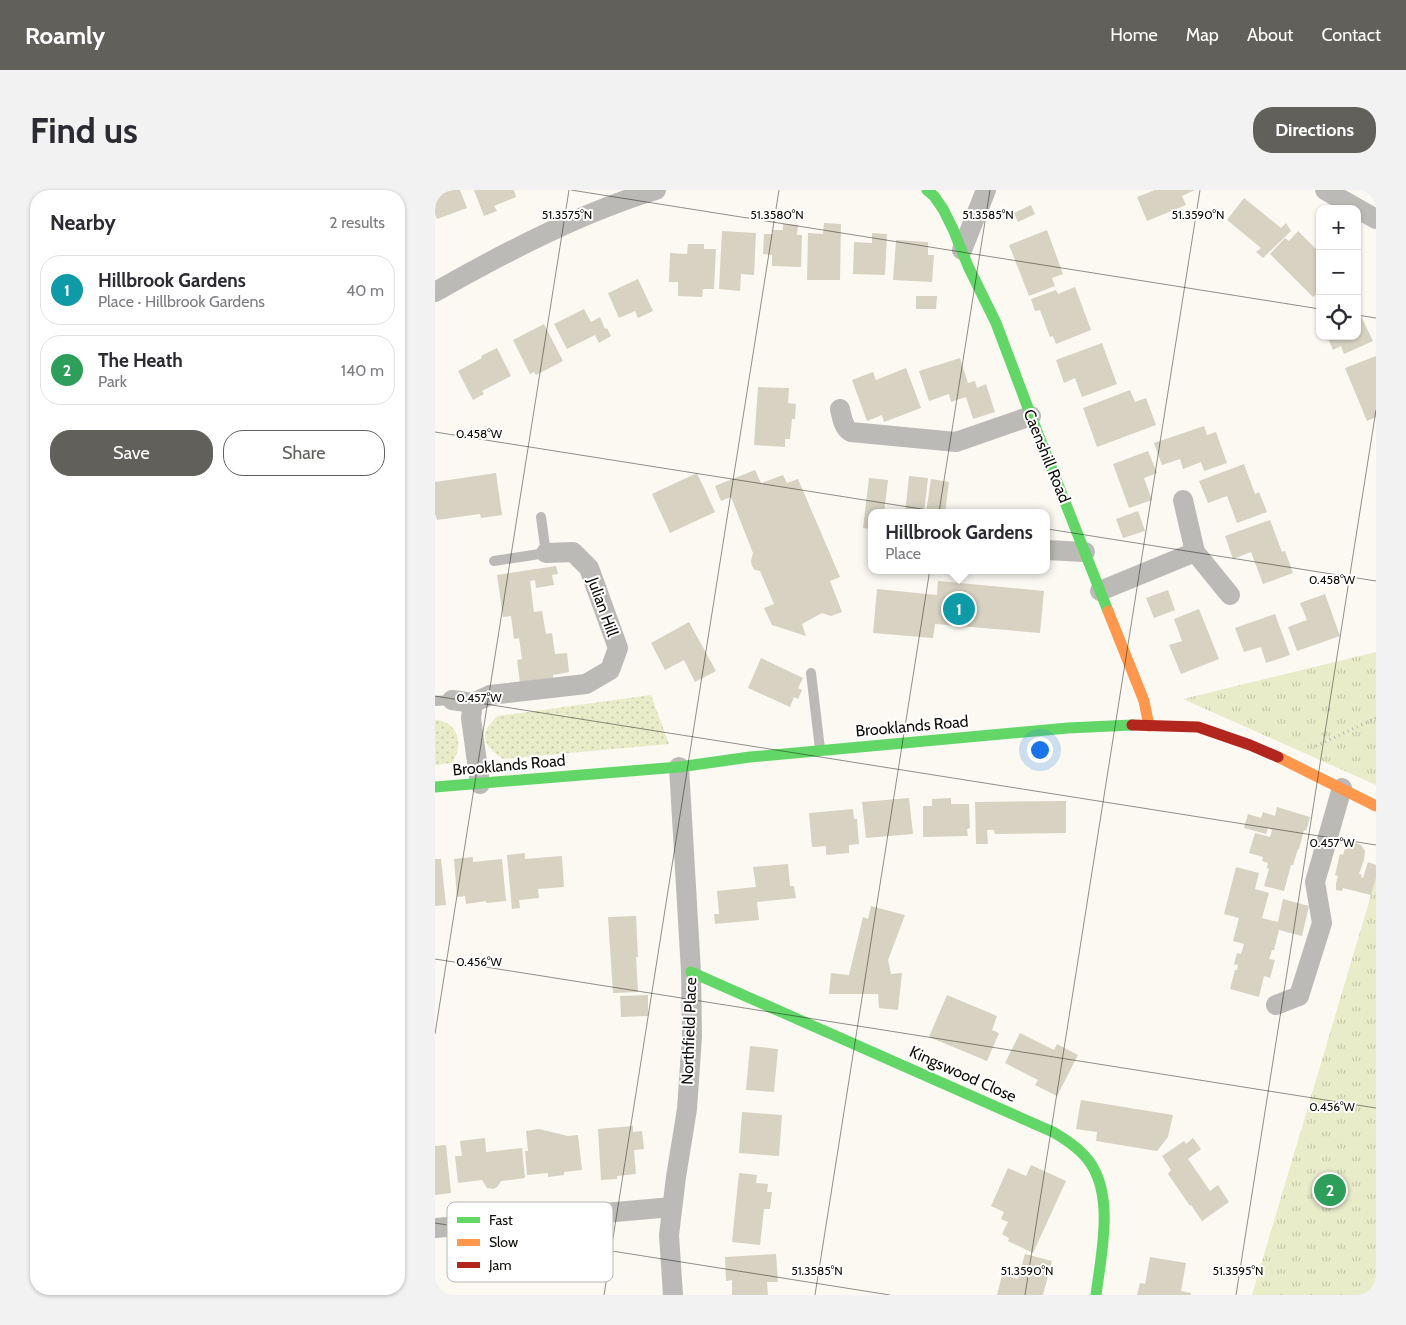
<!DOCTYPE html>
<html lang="en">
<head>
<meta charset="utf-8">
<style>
  body { margin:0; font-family:Cabin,sans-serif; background:#f2f2f3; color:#2b2b33 }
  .controls { position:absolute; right:15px; top:15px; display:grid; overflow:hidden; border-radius:10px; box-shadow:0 1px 4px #0004 }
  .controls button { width:45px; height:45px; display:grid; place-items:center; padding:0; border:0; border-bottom:1px solid #e1e1e2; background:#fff; color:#2b2b33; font:25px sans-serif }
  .you { position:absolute; left:604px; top:559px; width:18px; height:18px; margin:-12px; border:4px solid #fff; border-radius:50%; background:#1a73e8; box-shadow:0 0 0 8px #1a73e833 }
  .badge { display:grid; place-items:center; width:32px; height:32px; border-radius:50%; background:#61605a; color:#fff; font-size:16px; font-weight:700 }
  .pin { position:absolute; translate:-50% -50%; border:2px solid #fff; box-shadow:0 1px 5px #0006 }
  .popup { position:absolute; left:433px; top:319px; width:182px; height:65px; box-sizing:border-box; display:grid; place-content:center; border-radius:10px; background:#fff; filter:drop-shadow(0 1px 4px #0005); font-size:16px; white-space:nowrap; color:#7c7c81 }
  .popup b { font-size:19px; color:#2b2b33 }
  .popup::after { content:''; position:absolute; left:50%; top:100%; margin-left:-10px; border:10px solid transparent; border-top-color:#fff }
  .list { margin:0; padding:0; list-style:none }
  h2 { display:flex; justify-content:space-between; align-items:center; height:65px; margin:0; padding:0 20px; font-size:21px }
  h2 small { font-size:16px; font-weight:400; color:#7c7c81 }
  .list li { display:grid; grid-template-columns:32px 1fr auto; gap:15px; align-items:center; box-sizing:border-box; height:70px; margin:0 10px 10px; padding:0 10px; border:1px solid #e1e1e2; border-radius:20px }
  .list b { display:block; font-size:19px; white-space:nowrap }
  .list p { margin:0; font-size:16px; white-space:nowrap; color:#7c7c81 }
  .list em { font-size:16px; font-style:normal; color:#7c7c81 }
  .actions { display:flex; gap:10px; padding:15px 20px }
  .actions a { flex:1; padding:11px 0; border:1px solid #61605a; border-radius:20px; text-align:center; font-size:18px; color:#61605a }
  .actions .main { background:#61605a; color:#fff }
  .icon { flex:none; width:28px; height:28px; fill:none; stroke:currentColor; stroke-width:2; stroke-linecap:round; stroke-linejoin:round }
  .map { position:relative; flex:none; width:941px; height:1105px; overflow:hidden; border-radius:20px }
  header { display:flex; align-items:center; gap:30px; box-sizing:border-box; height:70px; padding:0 25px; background:#61605a; color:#fff }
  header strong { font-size:24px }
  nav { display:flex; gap:28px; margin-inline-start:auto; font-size:18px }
  .intro { display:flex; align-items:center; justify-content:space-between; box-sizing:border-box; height:120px; padding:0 30px }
  h1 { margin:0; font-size:35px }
  .button { padding:12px 22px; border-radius:20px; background:#61605a; color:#fff; font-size:18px; font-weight:700 }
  main { display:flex; gap:30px; padding:0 30px }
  aside { flex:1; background:#fff; border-radius:20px; box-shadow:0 1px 4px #0004 }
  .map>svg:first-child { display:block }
  .grass { fill:url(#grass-dots) }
  .park { fill:url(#park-tufts) }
  .building { fill:#d7d2c2 }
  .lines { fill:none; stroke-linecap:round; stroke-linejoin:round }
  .path { stroke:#b7b5b1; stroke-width:3; stroke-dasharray:1 4; stroke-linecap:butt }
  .lane { stroke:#bcbab7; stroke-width:10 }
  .street { stroke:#bcbab7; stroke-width:20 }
  .fast { stroke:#63d668; stroke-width:11 }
  .slow { stroke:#ff974d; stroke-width:11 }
  .jam { stroke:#b3261e; stroke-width:11 }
  .ticks { fill:none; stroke:#0e0d08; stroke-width:1; stroke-opacity:0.45 }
  .labels { text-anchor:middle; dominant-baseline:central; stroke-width:4; stroke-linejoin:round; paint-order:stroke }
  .street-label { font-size:16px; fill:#0e0d08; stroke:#fff }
  .key { fill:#fff; stroke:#b7b6b5; stroke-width:1 }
  .key-label { font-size:14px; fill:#0e0d08 }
  .ticks-label { font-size:12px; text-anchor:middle; fill:#0e0d08; stroke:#fff; stroke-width:4; stroke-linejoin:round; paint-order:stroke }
</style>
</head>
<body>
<header>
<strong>Roamly</strong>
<nav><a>Home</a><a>Map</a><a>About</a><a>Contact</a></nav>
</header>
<div class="intro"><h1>Find us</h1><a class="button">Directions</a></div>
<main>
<aside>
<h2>Nearby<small>2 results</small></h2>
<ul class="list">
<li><span class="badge" style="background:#0f9aa8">1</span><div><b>Hillbrook Gardens</b><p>Place · Hillbrook Gardens</p></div><em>40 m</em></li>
<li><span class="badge" style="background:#2e9e5b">2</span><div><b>The Heath</b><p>Park</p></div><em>140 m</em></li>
</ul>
<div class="actions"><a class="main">Save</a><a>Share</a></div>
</aside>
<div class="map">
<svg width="941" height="1105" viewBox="0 0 941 1105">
  <defs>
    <pattern id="grass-dots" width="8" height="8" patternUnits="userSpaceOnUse" patternTransform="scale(1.25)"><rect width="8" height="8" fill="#e9ecc9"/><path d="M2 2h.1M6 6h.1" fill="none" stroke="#c7c9ab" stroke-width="1.8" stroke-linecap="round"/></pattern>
    <pattern id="park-tufts" width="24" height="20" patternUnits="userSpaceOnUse" patternTransform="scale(1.25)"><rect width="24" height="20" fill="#e9ecc9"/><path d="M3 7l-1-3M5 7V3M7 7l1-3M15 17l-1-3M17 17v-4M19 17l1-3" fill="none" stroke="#c7c9ab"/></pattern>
  </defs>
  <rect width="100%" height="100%" fill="#fbf9f2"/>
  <path class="grass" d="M216 505 234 554 68 569C48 555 42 544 63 526Z
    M0 530C17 530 27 546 22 562 21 566 19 570 17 573L0 575Z"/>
  <path class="park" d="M941 462V595L748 509Z
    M941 688V1105H817L936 705Z"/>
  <path class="building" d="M0 0H25L32 18 2 29 0 24Z
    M39 0H79L81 7 59 16 62 21 49 26Z
    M720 0H760L747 6 751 15 712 31 702 7Z
    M809 8 846 38 851 33 856 41 828 68 821 62 826 58 792 30Z
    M596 15 600 24 583 32 579 23Z
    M389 33 406 34 405 90H372L373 43 388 44Z
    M348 34 363 35 362 45H367L366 77 337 76V65L328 64 329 44H338V40H348Z
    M612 40 628 84 617 88 620 96 594 106 574 55Z
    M287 41 321 43 319 85 306 84 305 101 284 99Z
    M863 41 885 63V102L884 101 878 107 835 64 850 48 854 51Z
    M437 43 452 44 450 85 418 84 419 52 437 53Z
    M461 50 493 52V65H499L497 92 458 90Z
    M253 54H269V59H281L279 99H268L267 107 243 106V92H234L235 63 252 64Z
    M203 89 218 121 203 128 200 121 184 128 173 103Z
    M640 97 656 140 621 154 618 146 615 147 605 120 600 121 596 109 621 100 623 104Z
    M481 106H502L501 119H481Z
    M922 118 938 151 909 164 906 156 898 160 892 146H922Z
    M149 119 156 132 165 127 170 139 172 138 176 146 164 153 160 145 132 159 119 134Z
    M109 134 128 171 101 185 99 182 95 184 78 150Z
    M667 153 682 194 647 207 640 188 629 193 621 170Z
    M62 158 76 186 47 201 49 204 38 210 23 181 47 168 46 166Z
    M941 166V227L932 231 910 178Z
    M525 168 533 193 540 191 542 198 551 194 560 222 538 229 531 207 516 212 514 204 494 211 484 181Z
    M471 178 486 218 449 232 447 225 432 231 417 190 438 182 441 190Z
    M323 197 354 198 353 213 361 214 360 229H357L355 249H350V257L319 255Z
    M695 200 700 212 711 208 721 235 662 257 648 218Z
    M769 236 772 245 781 242 792 273 769 281 766 272 748 279 745 269 727 275 719 253Z
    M713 261 722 283 709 288 717 310 694 318 678 274Z
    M809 274 820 304 824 302 832 322 802 333 792 306 773 313 764 291Z
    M320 280 326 293 348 285 352 293 363 289 405 387 395 391 407 422 396 426 387 423 367 434 371 446 337 435 329 418 339 414 325 381 320 380 317 376 316 371 318 363 296 307 286 311 280 296Z
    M61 283 67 325 46 328 45 324 2 330 0 324V292Z
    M262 283 280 322 235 343 217 304Z
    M474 286 493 288 489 323H470Z
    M434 288 453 290 449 323H436V339L428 338Z
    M496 289 514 292 510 323H491Z
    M703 321 710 341 688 348 681 329Z
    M835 330 847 362 850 361 858 383 828 394 816 362 798 369 790 346Z
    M121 376 123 384 117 385 119 395 101 398 100 390 95 391 99 422 107 421 111 444 117 443 120 464 132 463 134 482 118 485V488L85 493 82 470 87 469 84 448 79 449 76 426 68 427 62 385Z
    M503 391 609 401 605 443 500 434 498 448 438 443 442 399 502 405Z
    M733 400 740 420 719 428 711 408Z
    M890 404 905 446 862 461 853 437 872 430 865 413Z
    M764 419 784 469 746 484 734 455 747 451 739 429Z
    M840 424 855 465 831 473 826 457 809 462 800 438Z
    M254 432 281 481 260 492 249 470 230 480 216 453Z
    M326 468 368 488 363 498 367 500 363 509 359 507 355 517 313 498Z
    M474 608 478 644 431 648 427 612Z
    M516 608V614H534L535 638 532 639 533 646 488 647V616H497V609Z
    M631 611V643L560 644 559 640H552L553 654H541L540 612Z
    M842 617 875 627 871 641 869 640 864 659H863L858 675H856L849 701 829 696 834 679 832 678 833 673 827 671 828 667 814 663 820 643 835 647 837 640 833 638 831 644 809 638 813 624 826 628 828 622 840 626Z
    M418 619 419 629H422L424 654 414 655V663L391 665V656L377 657 374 623Z
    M918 652 926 655 930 661 929 670 924 684 927 685 926 687 928 688 933 672 941 675V688L936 705 908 698 907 701 901 700V693L903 686 900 685 905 664 908 665 911 655Z
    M90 663V669L127 666 129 697 103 699 104 708 84 710 85 718 77 719 72 665Z
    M38 667V672L67 669 71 711 51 713V711L31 714 30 706 22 707 19 669Z
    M0 669H6L11 715 0 716Z
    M353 674 355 696H359L361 708 322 712 324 730 280 734 279 724H284L282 701 321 697 318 677Z
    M801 677 824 683 820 699 834 703 827 728 843 732 848 709 874 716 867 746 844 740 839 760H837L834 769 840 770 835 788 829 786 824 807 795 799 800 780H802L803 775 799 774 802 763 806 764 809 754 798 751 804 728 789 724Z
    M436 716 470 725 453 770 456 784 467 783 463 820 444 818 443 804H394L396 783 414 785 428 727 433 729Z
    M201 726 203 767H201L203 802 178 803 173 727Z
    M213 805V826L186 827 185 806Z
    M512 805 562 826 557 840 564 843 552 871 494 847Z
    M585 843 619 860 622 854 643 865 622 906 600 895 603 890 570 873Z
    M315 856 343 859 339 902 311 900Z
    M646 910 738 925 733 947 722 961 661 951 662 942 641 939Z
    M307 922 347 925 344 966 304 963Z
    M198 936V942L207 941 209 959 199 960 201 984 182 986V989L166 990 163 939Z
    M104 939 133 946 143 945 147 980 129 982V985L113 987V983L92 985 90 961H93L91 941Z
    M50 948 51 962 87 958 90 988 66 991 63 996 59 999 52 998 47 990 23 993 20 966H27L25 951Z
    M758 948 766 959 753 969 775 1001 783 995 794 1012 767 1031 756 1015 755 1016 733 984 736 980 727 966 749 951 751 954Z
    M11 955 16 1003 0 1005V956Z
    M596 975 631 991 598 1063 573 1051 574 1048 567 1044 573 1032 566 1029 569 1022 556 1016 573 978 591 986Z
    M304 983 322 985 321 993 333 994 332 1002H337L335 1019H329L325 1055 297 1052Z
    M341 1064 343 1092H332L333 1105H297V1090L291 1091 290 1067Z
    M590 1064 617 1071 608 1105H562L567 1085 583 1089Z
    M715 1067 751 1073 746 1101 756 1103V1105H702L705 1093 710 1094Z"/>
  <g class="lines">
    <path class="path" d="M881 556 941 528"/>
    <path class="lane" d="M59 371 111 363 106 327
      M376 483 385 559
      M0 511 17 510"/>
    <path class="street" d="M890 0 941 29
      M527 60 551 0
      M0 102C69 63 145 23 221 0
      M405 219C407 227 408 238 416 242L521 252 596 226
      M748 310 760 362 795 405
      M612 360 650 362
      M665 401 760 362
      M17 510 38 513
      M45 594 36 528 38 513 55 505 151 494 175 480 183 458 154 378 138 362 111 363
      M841 815 864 806 887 733 880 692 907 598
      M0 1038 237 1017
      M238 1105 234 1045 241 987 252 919 257 846 256 782 244 577"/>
    <path class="fast" d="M492 0 499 6 508 19 518 39 533 76 561 133 596 226 673 421
      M0 597 244 577 315 567 633 538 697 535
      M256 782 618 942C632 950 647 960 656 974 679 1009 666 1065 661 1105"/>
    <path class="slow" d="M673 421 709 511 714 536
      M843 567 941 616"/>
    <path class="jam" d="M697 535 763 537 815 555 843 567"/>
  </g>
  <path class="ticks" d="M136 0 885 119M922 125 941 128M0 242 941 391M0 506 941 655M0 769 941 918M0 844 134 0M0 1033 455 1105M169 1105 344 0M380 1105 555 0M590 1105 765 0M801 1105 941 220"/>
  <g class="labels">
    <g class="street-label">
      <text transform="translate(612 266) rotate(68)">Caenshill Road</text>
      <text transform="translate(168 417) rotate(70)">Julian Hill</text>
      <text transform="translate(477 536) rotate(-5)">Brooklands Road</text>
      <text transform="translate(74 575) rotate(-5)">Brooklands Road</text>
      <text transform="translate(254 841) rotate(-88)">Northfield Place</text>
      <text transform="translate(528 884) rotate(24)">Kingswood Close</text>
    </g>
  </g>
  <rect x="12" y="1012" width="166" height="80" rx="8" class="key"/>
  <rect x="22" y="1027" width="23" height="6" fill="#63d668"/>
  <rect x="22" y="1049" width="23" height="7" fill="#ff974d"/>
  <rect x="22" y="1072" width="23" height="6" fill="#b3261e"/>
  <g class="key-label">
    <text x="54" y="1035">Fast</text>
    <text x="54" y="1057">Slow</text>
    <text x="54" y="1080">Jam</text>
  </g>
  <g class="ticks-label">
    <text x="132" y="29">51.3575°N</text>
    <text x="342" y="29">51.3580°N</text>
    <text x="553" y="29">51.3585°N</text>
    <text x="763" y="29">51.3590°N</text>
    <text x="44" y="248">0.458°W</text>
    <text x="897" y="394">0.458°W</text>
    <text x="44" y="512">0.457°W</text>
    <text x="897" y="657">0.457°W</text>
    <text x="44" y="776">0.456°W</text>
    <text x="897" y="921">0.456°W</text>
    <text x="382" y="1085">51.3585°N</text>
    <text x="592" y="1085">51.3590°N</text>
    <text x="803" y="1085">51.3595°N</text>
  </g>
</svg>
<div class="controls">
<button>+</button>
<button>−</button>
<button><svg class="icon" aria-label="locate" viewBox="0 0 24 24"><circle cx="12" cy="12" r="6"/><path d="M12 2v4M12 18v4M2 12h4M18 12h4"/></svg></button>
</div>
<div class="you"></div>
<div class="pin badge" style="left:524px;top:419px;background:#0f9aa8">1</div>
<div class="popup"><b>Hillbrook Gardens</b>Place</div>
<div class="pin badge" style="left:895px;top:1000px;background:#2e9e5b">2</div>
</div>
</main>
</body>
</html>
